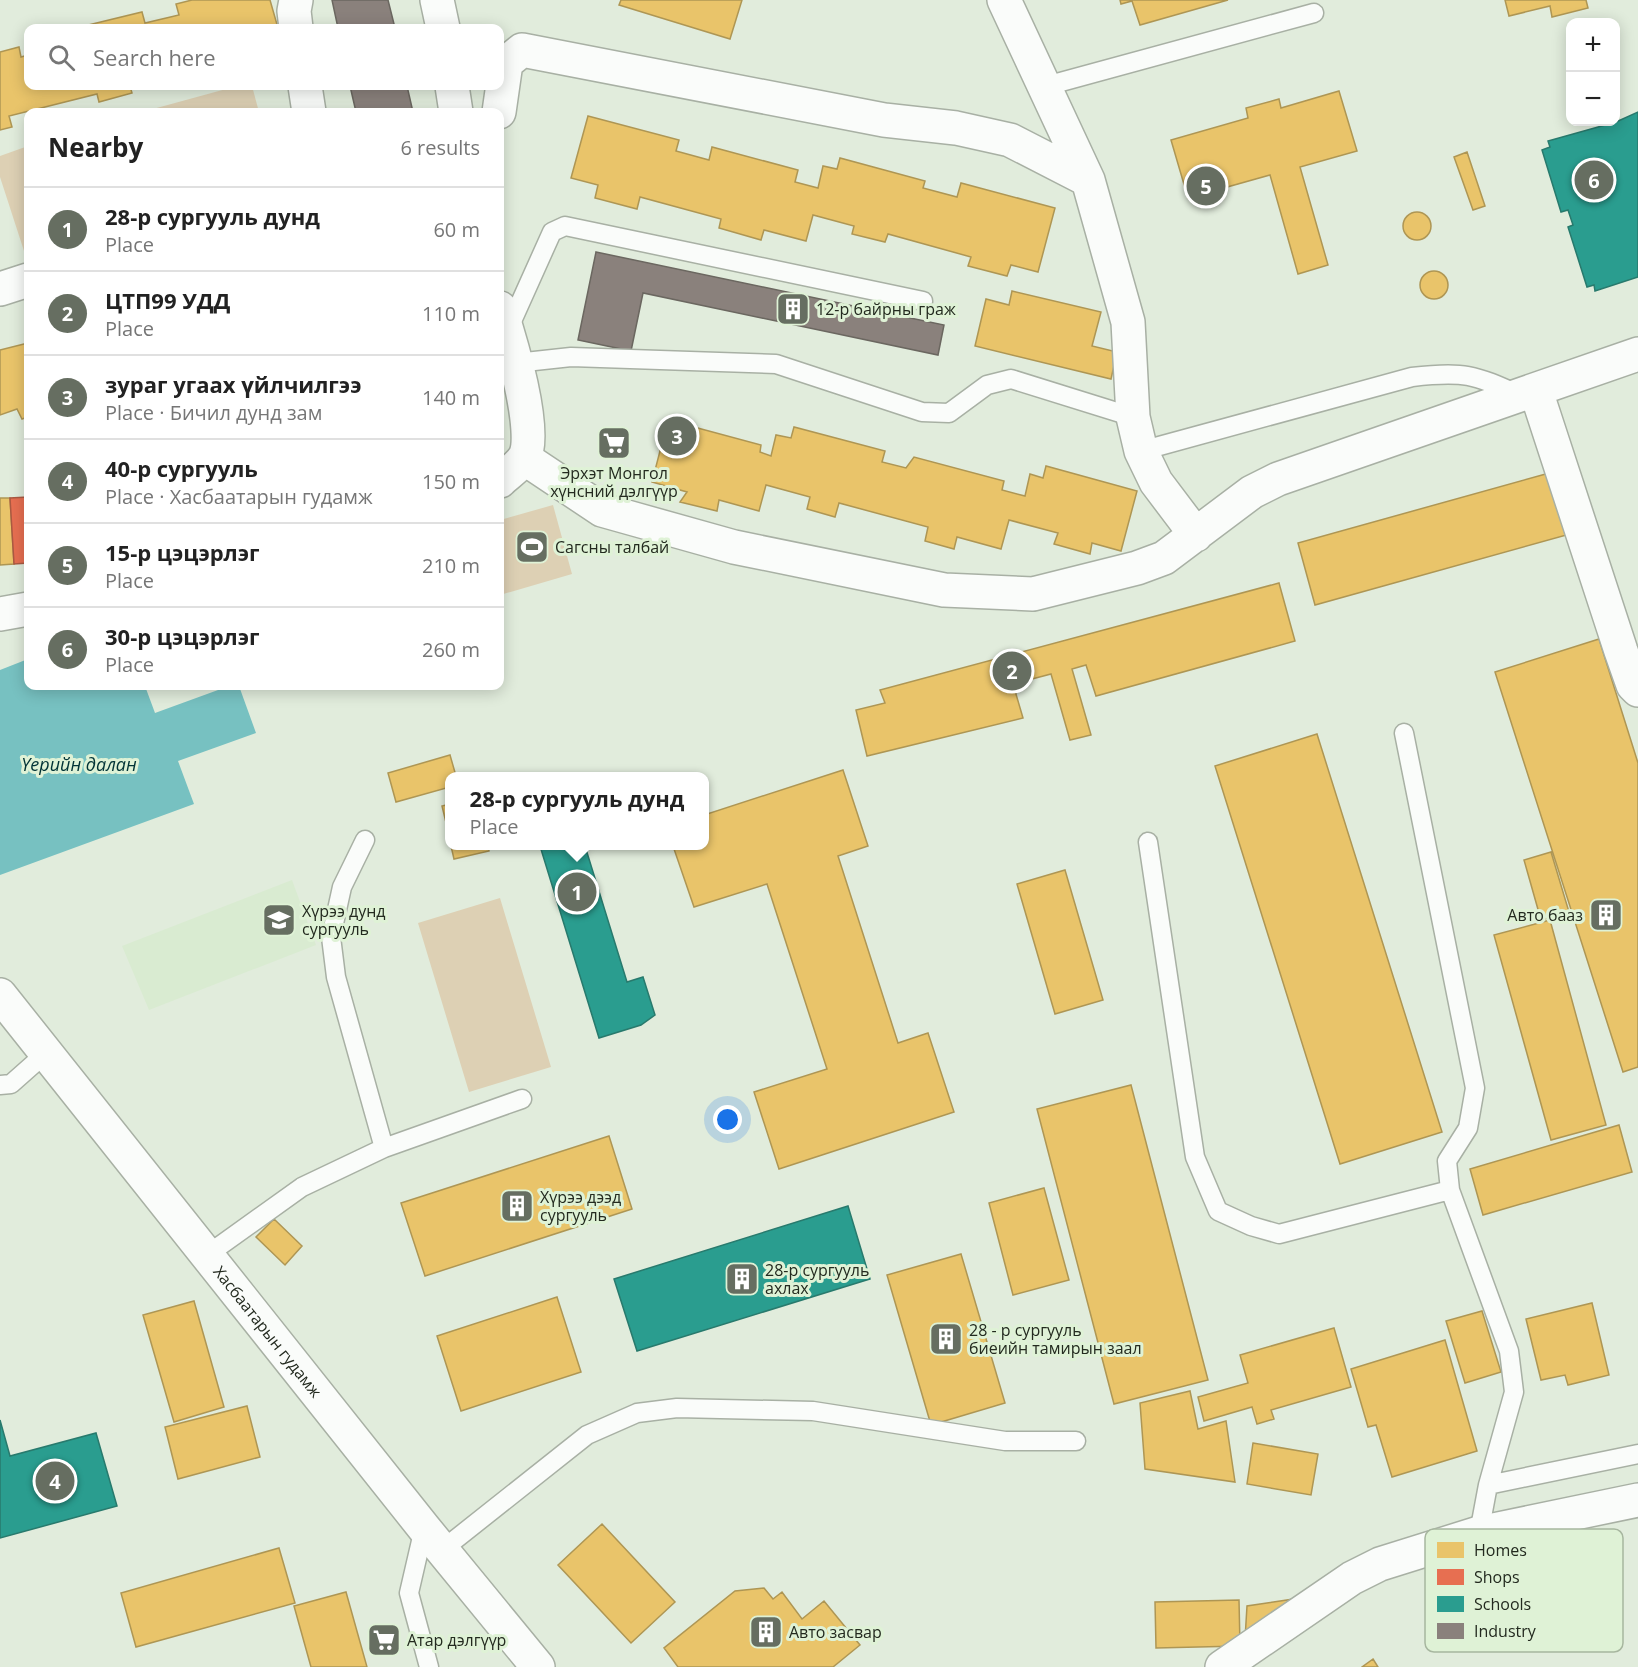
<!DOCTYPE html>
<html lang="en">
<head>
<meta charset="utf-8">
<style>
  body { margin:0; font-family:"Open Sans",sans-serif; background:#f6f6f6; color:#222 }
  .controls { position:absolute; right:18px; top:18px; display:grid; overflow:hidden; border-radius:12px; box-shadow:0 3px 15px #0003 }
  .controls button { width:54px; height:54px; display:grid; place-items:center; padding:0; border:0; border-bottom:2px solid #e0e0e0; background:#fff; color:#222; font:30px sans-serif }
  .you { position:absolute; left:728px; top:1120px; width:21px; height:21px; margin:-15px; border:4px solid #fff; border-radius:50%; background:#1a73e8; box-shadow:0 0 0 9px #1a73e833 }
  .badge { display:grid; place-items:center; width:39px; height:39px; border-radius:50%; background:#666e61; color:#fff; font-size:20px; font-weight:700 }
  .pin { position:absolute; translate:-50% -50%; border:3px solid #fff; box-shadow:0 2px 6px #0006 }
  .popup { position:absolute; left:445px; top:772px; width:264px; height:78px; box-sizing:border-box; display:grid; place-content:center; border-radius:12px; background:#fff; filter:drop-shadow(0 2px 4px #0005); font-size:20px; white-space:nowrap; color:#767676 }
  .popup b { font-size:22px; color:#222 }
  .popup::after { content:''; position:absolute; left:50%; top:100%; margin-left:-12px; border:12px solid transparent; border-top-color:#fff }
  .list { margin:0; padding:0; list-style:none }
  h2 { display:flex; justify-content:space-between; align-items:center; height:78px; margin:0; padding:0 24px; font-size:26px }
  h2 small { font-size:20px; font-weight:400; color:#767676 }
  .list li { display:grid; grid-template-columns:39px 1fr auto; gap:18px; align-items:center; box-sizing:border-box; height:84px; padding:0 24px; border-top:2px solid #e0e0e0 }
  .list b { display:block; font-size:22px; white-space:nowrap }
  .list p { margin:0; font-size:20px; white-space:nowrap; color:#767676 }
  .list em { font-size:20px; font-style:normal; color:#767676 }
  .icon { flex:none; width:33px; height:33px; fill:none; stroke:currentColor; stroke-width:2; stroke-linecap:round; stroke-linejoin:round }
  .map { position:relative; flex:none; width:1638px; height:1667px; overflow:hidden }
  .search { position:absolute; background:#fff; box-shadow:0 3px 15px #0003; left:24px; top:24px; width:480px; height:66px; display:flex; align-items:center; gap:15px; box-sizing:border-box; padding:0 21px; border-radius:12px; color:#767676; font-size:22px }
  .panel { position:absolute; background:#fff; box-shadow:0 3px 15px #0003; left:24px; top:108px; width:480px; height:582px; border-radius:12px }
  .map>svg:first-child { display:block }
  .built { fill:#d9ebd1 }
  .green { fill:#ddd0b4 }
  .water { fill:#77c1c1 }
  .homes { fill:#e9c46a; stroke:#ae9654; stroke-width:1.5 }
  .shops { fill:#e76f51; stroke:#ac5a42; stroke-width:1.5 }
  .schools { fill:#2a9d8f; stroke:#287a6d; stroke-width:1.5 }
  .industry { fill:#8a817c; stroke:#6b6760; stroke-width:1.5 }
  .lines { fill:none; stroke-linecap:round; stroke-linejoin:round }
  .lane-casing { stroke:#a8b0a4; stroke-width:21 }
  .street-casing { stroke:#a8b0a4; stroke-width:36 }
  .secondary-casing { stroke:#a8b0a4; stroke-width:36 }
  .lane { stroke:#fafcfa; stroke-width:18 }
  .street { stroke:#fafcfa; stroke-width:33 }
  .secondary { stroke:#fafcfa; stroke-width:33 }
  .labels { text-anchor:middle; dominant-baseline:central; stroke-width:6; stroke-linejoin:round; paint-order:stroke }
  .poi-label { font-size:16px; fill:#232a1f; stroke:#dff2d6; text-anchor:start }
  .street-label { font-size:16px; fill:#232a1f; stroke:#dff2d6 }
  .water-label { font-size:18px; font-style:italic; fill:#003336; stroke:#dff2d6 }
  .key { fill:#dff2d6; stroke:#a7b69f; stroke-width:1.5 }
  .key-label { font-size:16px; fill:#232a1f }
</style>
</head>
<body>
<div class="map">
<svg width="1638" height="1667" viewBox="0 0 1638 1667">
  <rect width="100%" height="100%" fill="#e1ecdc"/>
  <path class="built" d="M292 880 316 945 149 1010 122 946Z"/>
  <path class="green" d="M237 86H252L259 112H142Z
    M28 146V249L24 251 0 177V156Z
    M553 505 572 574 500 595V520Z
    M500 898 551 1067 469 1092 418 923Z"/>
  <path class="water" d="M28 659V686H145L155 713 229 686H239L256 733 178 761 194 804 0 875V670Z"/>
  <path class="homes" d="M192 0H270L278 28H76L142 12 145 23 179 15 176 4Z
    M621 0H742L730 39 619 5Z
    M1120 0H1228L1140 25 1132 1 1121 4Z
    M1505 0H1586L1588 8 1552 17 1550 6 1509 16Z
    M19 47 21 57 28 55V86H130L132 93 99 102 97 94 9 116 12 127 0 130V52Z
    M1339 91 1357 151 1300 167 1328 265 1298 274 1270 175 1188 198 1171 140 1248 118 1246 108 1279 99 1281 108Z
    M588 116 679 140 676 151 709 160 712 147 798 170 795 182 818 188 823 166 837 169 840 158 925 181 923 188 957 197 961 183 1055 208 1038 272 1011 265 1007 276 968 266 971 257 888 234 885 242 852 234 854 226 813 215 806 241 764 230 761 240 719 228 721 219 640 197 637 209 595 198 598 185 571 178Z
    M1467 152 1485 206 1473 210 1454 157Z
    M1403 226a14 14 0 1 1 28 0a14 14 0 1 1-28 0Z
    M1420 285a14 14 0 1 1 28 0a14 14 0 1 1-28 0Z
    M1012 291 1101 312 1092 346 1117 352 1111 379 975 346 986 299 1009 305Z
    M28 343V417L22 419 17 409 0 415V350Z
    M668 420 761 445 760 452 771 456 776 435 791 438 794 427 885 451 882 462 906 468 914 457 1004 481 1002 490 1025 496 1030 474 1043 478 1046 466 1137 491 1121 551 1092 543 1090 554 1054 544 1058 533 1009 520 1001 549 957 537 954 549 925 541 928 527 839 503 835 517 807 509 810 497 766 485 759 511 719 500 717 511 680 502 687 492 652 482Z
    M1553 472 1570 534 1315 605 1298 543Z
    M0 498H10L14 564 0 565Z
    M1279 583 1295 641 1096 696 1086 665 1072 669 1091 735 1070 740 1051 674 1013 684 1023 718 867 756 856 710 885 703 880 690Z
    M1599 639 1638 763V1067L1623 1072 1495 672Z
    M1317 734 1442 1132 1340 1164 1215 766Z
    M450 755 456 776H450V787L396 802 388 773Z
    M843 770 868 846 838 856 898 1043 928 1033 954 1112 779 1169 754 1092 827 1069 767 884 694 907 673 846H704V815Z
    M450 804V839L442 806Z
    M451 846H488L489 851 454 859Z
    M1551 852 1569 912 1541 920 1524 860Z
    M1065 870 1103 1000 1055 1014 1017 884Z
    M1550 920 1606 1125 1551 1140 1494 935Z
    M1131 1085 1208 1380 1114 1404 1037 1109Z
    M1619 1125 1632 1172 1483 1215 1470 1169Z
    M609 1136 632 1209 425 1276 401 1203Z
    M1044 1188 1069 1280 1013 1295 989 1203Z
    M274 1219 302 1246 285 1265 256 1237Z
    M961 1254 1005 1403 931 1425 887 1275Z
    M557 1297 581 1372 461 1411 437 1336Z
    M194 1301 224 1407 174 1422 143 1315Z
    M1592 1303 1609 1375 1568 1385 1565 1375 1541 1380 1526 1319Z
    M1482 1311 1501 1372 1465 1383 1446 1321Z
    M1334 1328 1351 1387 1271 1410 1274 1419 1257 1424 1252 1407 1204 1421 1198 1397 1248 1383 1240 1355Z
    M1445 1340 1477 1451 1392 1477 1376 1425 1368 1427 1351 1369Z
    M1190 1391 1198 1429 1226 1421 1235 1482 1145 1469 1140 1403Z
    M247 1406 260 1457 178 1479 165 1427Z
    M1253 1443 1318 1454 1311 1495 1247 1484Z
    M602 1524 675 1602 631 1643 558 1565Z
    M279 1548 295 1603 136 1647 121 1593Z
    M764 1588 773 1599 782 1592 802 1619 824 1601 860 1645 833 1667H678L664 1648 735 1591Z
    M346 1592 367 1667H311L294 1606Z
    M1294 1599 1245 1639 1247 1606Z
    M1239 1600 1240 1646 1156 1648 1155 1602Z
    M1373 1659 1378 1667H1362Z"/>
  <path class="shops" d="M28 497V563L14 564 10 498Z"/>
  <path class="schools" d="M1638 112V277L1595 291 1594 285 1587 287 1568 227 1573 225 1568 210 1561 212 1542 150 1550 147 1548 141 1616 122Z
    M540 846H585L627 982 643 977 655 1015 641 1025 599 1038Z
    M848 1206 870 1279 637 1351 614 1279Z
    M0 1420 10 1456 96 1433 117 1506 0 1538Z"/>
  <path class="industry" d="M332 0H388L395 28H338Z
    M350 86H407L413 112H356Z
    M596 252 944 325 938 355 643 293 631 351 578 340Z"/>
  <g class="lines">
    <defs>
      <path id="lane" d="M1046 86 1314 13
        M508 330 552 232 565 226 923 301
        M516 363 571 357 776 364 922 412 949 413 987 385 1011 379 1133 417
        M1141 451 1412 377C1463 371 1474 374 1521 396
        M1404 733 1475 1088 1468 1128 1447 1161 1450 1190 1509 1351 1514 1392 1488 1485 1479 1533
        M365 840 342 887 331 937 336 977 384 1148
        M1148 842 1195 1157 1218 1211 1251 1226 1279 1234 1450 1190
        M0 1085 11 1084 46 1053
        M207 1255 302 1187 384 1148 522 1099
        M1488 1485 1638 1454
        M424 1528 409 1593 429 1667
        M442 1550 587 1435 637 1413 677 1408 813 1411 1005 1441H1076"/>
      <path id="street" d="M296 0 294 11 296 28
        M437 0 443 28
        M1004 0 1088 180 1128 322 1133 417 1141 451 1156 482 1196 535
        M305 86 309 112
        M452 86 456 112
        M499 112 506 63 522 50 884 120 956 128 1010 140 1088 180
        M0 289 28 280
        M500 308C509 336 539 434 524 458 518 467 507 474 500 481
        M1536 391 1621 651 1633 685 1638 690
        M524 458 602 510 734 547 944 590 1033 594 1137 568 1164 558 1252 492 1278 479 1638 354
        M0 614 28 609
        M1222 1667 1352 1578 1380 1564 1479 1533 1638 1500"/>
      <g id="secondary">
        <path id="s1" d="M0 995 424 1528 538 1667"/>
      </g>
    </defs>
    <use href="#lane" class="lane-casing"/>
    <use href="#street" class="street-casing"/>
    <use href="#secondary" class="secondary-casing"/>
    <use href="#lane" class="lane"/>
    <use href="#street" class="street"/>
    <use href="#secondary" class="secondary"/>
  </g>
  <defs>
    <symbol id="building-square" viewBox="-11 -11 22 22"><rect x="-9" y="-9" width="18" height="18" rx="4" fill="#666e61" stroke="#dff2d6"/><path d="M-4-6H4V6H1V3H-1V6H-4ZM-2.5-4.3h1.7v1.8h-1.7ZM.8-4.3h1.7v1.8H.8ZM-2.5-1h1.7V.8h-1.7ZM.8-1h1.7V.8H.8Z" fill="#fff"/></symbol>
    <symbol id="supermarket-square" viewBox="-11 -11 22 22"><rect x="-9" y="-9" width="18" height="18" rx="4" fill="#666e61" stroke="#dff2d6"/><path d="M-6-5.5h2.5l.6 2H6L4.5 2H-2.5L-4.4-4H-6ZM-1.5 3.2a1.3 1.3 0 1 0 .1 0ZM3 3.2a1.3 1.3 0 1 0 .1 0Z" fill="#fff"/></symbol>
    <symbol id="stadium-square" viewBox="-11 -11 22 22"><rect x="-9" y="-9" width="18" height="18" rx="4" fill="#666e61" stroke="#dff2d6"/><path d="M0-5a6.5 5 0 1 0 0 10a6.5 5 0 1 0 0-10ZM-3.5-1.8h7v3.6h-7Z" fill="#fff"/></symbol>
    <symbol id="university-square" viewBox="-11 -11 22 22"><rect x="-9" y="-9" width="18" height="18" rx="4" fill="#666e61" stroke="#dff2d6"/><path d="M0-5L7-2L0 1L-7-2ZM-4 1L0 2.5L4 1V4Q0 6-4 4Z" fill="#fff"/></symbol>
  </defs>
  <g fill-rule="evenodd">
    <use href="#building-square" x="774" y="290" width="38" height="38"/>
    <use href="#supermarket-square" x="595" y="424" width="38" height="38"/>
    <use href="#stadium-square" x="513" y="528" width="38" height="38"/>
    <use href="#building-square" x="1587" y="896" width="38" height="38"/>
    <use href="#university-square" x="260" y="901" width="38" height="38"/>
    <use href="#building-square" x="498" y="1187" width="38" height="38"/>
    <use href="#building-square" x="723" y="1260" width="38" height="38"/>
    <use href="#building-square" x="927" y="1320" width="38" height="38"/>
    <use href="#building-square" x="747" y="1613" width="38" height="38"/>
    <use href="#supermarket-square" x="365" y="1621" width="38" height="38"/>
  </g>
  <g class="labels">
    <g class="poi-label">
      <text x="816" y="309">12-р байрны граж</text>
      <text x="614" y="473" text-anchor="middle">Эрхэт Монгол<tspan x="614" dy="18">хүнсний дэлгүүр</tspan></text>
      <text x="555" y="547">Сагсны талбай</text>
      <text x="302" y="911">Хүрээ дунд<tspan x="302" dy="18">сургууль</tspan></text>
      <text x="1583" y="915" text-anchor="end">Авто бааз</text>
      <text x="540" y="1197">Хүрээ дээд<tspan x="540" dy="18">сургууль</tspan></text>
      <text x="765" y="1270">28-р сургууль<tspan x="765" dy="18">ахлах</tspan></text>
      <text x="969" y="1330">28 - р сургууль<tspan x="969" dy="18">биеийн тамирын заал</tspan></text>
      <text x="789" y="1632">Авто засвар</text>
      <text x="407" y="1640">Атар дэлгүүр</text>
    </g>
    <g class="street-label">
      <text stroke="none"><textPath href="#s1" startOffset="430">Хасбаатарын гудамж</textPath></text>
    </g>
    <g class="water-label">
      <text x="79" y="764">Үерийн далан</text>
    </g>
  </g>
  <rect x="1425" y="1529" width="198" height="123" rx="9" class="key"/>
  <rect x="1437" y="1542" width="27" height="16" fill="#e9c46a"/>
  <rect x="1437" y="1569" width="27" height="16" fill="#e76f51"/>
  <rect x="1437" y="1596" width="27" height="16" fill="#2a9d8f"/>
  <rect x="1437" y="1623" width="27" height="16" fill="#8a817c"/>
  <g class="key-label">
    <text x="1474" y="1556">Homes</text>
    <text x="1474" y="1583">Shops</text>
    <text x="1474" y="1610">Schools</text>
    <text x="1474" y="1637">Industry</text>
  </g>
</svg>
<div class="controls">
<button>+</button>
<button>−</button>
</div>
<div class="you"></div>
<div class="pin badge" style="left:577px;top:892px">1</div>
<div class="popup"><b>28-р сургууль дунд</b>Place</div>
<div class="pin badge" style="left:1012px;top:671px">2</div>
<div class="pin badge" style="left:677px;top:436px">3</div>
<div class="pin badge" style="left:55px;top:1481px">4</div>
<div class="pin badge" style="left:1206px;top:186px">5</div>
<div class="pin badge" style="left:1594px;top:180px">6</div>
<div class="search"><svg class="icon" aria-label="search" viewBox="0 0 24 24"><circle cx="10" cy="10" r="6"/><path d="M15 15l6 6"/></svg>Search here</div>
<section class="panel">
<h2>Nearby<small>6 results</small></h2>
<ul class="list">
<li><span class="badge">1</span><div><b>28-р сургууль дунд</b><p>Place</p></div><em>60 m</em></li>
<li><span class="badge">2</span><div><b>ЦТП99 УДД</b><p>Place</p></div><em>110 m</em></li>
<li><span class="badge">3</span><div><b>зураг угаах үйлчилгээ</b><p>Place · Бичил дунд зам</p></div><em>140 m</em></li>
<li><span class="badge">4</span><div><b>40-р сургууль</b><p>Place · Хасбаатарын гудамж</p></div><em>150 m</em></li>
<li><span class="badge">5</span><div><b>15-р цэцэрлэг</b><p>Place</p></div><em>210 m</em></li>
<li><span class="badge">6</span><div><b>30-р цэцэрлэг</b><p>Place</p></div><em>260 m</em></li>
</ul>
</section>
</div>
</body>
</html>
